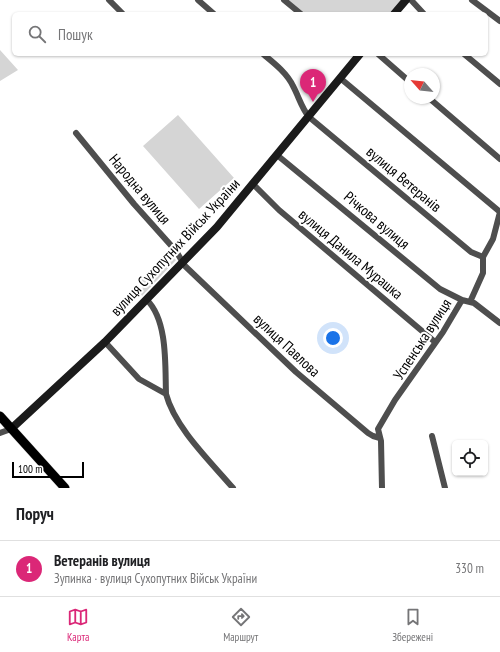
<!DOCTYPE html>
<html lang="uk">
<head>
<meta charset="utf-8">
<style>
  body { margin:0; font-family:"PT Sans Narrow",sans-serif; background:#f6f6f6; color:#202124 }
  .controls { position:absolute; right:12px; bottom:12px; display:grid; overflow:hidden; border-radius:6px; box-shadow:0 1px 3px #0004 }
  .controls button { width:36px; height:36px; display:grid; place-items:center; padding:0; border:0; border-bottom:1px solid #e0e0e0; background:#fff; color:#202124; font:20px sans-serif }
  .compass { position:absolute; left:404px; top:68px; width:36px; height:36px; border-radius:50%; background:#fff; box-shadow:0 1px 3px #0004; rotate:297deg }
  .scale { position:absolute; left:12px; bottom:10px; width:72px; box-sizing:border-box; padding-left:4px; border:2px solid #000; border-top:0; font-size:11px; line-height:14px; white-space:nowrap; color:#000; -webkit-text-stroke:3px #fff; paint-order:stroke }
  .you { position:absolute; left:333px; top:338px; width:14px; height:14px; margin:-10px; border:3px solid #fff; border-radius:50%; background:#1a73e8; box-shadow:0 0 0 6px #1a73e833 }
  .badge { display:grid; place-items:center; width:26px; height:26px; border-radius:50%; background:#db2777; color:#fff; font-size:13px; font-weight:700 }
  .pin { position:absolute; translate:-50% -33px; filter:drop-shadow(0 1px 2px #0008) }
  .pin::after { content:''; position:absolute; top:21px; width:14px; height:12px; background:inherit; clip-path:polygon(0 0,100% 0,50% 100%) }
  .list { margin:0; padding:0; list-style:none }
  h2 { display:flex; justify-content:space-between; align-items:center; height:52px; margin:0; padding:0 16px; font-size:17px }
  h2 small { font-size:13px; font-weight:400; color:#757577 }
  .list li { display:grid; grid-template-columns:26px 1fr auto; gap:12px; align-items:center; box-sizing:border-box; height:56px; padding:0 16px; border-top:1px solid #e0e0e0 }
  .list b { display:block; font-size:15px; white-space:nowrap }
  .list p { margin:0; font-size:13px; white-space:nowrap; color:#757577 }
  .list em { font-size:13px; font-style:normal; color:#757577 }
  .icon { flex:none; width:22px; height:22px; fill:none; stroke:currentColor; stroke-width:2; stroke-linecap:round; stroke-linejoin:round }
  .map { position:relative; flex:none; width:500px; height:488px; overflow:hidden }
  .search { position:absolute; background:#fff; box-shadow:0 1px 3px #0004; left:12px; right:12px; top:12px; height:44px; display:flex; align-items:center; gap:10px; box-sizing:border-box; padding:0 14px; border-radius:6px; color:#757577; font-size:15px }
  .sheet { height:108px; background:#fff }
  nav { display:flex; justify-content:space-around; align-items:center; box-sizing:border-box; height:56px; border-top:1px solid #e0e0e0; background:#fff; font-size:11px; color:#757577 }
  nav a { display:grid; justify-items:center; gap:2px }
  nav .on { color:#db2777 }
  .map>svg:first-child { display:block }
  .green { fill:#d5d5d5 }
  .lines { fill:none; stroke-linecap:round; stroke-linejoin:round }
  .primary-casing { stroke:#dbdbdb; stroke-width:10 }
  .street { stroke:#4e4e4e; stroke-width:6 }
  .secondary { stroke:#1b1b1b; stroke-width:8 }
  .primary { stroke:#000; stroke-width:9 }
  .labels { text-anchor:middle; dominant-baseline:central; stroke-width:4; stroke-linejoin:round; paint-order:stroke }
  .street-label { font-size:15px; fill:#000; stroke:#fff }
</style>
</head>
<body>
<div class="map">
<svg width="500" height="488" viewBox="0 0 500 488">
  <rect width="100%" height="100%" fill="#fff"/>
  <path class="green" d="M287 0H403L391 14H304Z
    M0 50 18 70 0 81Z
    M178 115 234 178 199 209 143 146Z
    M170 254 176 260 142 296 140 292 143 288 138 282Z"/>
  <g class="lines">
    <defs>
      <path id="primary" d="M0 416 65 488"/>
    </defs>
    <use href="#primary" class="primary-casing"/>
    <path class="street" d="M109 0 123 14
      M198 0 214 14
      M284 0 301 14
      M411 0 424 14
      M472 0 500 21
      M263 54C274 63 287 73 293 86 299 97 301 107 309 117L471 252 483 257
      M378 54 410 82
      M464 54 500 84
      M340 78 500 212
      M429 98 500 159
      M76 133 134 204 176 251 185 266 296 372 368 433 373 436 380 438
      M277 155 440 289 462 300
      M253 184 279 210 435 342
      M147 300C168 321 165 366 166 394
      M470 302 474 303 500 323
      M105 342 139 379 166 394C175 428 211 462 233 488
      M0 433 11 429
      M432 436 445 488
      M382 488 381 441 378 429 395 400 443 332 462 300 470 302 483 273V257L493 239 500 212"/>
    <path class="secondary" d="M394 14 406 0
      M11 429 105 342 217 227 360 54"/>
    <use href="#primary" class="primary"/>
  </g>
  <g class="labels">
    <g class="street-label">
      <text transform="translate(404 179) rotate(40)">вулиця Ветеранів</text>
      <text transform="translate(140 189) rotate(50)">Народна вулиця</text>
      <text transform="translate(377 220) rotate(40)">Річкова вулиця</text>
      <text transform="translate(175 247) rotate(-47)">вулиця Сухопутних Військ України</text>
      <text transform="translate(351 254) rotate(40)">вулиця Данила Мурашка</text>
      <text transform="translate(422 339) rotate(-57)">Успенська вулиця</text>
      <text transform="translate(287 345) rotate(43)">вулиця Павлова</text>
    </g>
  </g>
</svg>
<div class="controls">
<button><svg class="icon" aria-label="locate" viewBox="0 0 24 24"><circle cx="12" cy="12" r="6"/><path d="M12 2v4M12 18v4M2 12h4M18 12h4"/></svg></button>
</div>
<svg class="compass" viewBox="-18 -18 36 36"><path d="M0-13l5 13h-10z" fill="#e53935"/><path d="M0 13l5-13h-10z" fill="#757577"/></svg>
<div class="scale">100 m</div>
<div class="you"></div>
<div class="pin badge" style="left:313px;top:102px">1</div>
<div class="search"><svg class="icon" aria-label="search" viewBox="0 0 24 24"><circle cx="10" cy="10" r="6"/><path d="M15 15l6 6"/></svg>Пошук</div>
</div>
<section class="sheet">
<h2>Поруч<small></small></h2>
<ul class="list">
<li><span class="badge">1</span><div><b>Ветеранів вулиця</b><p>Зупинка · вулиця Сухопутних Військ України</p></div><em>330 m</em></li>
</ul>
</section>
<nav>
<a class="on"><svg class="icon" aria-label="map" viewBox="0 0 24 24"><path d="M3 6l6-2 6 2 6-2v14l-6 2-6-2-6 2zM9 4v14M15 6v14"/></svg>Карта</a>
<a><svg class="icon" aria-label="directions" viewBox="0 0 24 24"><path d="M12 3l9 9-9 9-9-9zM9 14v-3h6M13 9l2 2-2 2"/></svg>Маршрут</a>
<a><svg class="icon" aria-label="saved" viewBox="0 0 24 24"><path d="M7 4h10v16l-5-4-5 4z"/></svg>Збережені</a>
</nav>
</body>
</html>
